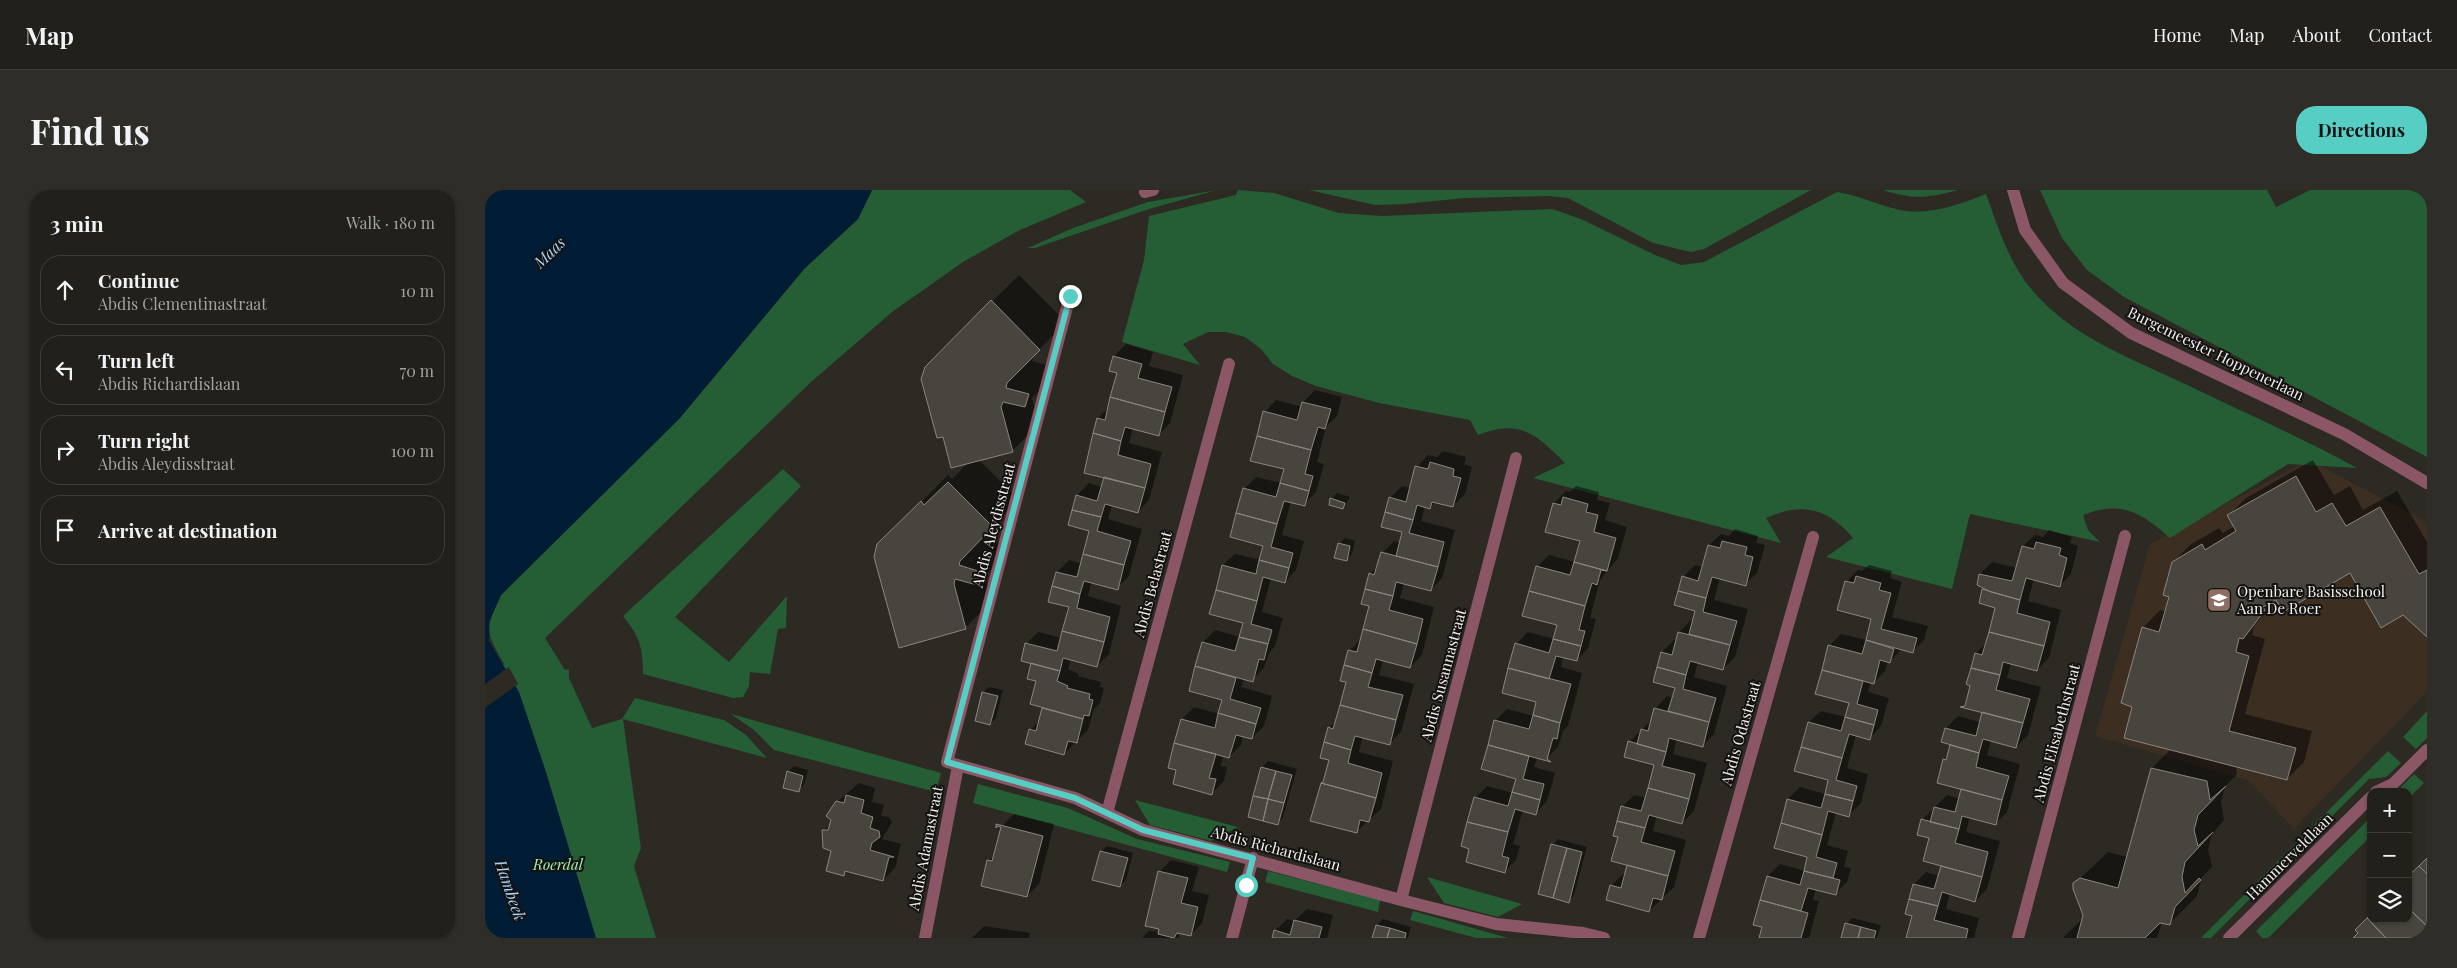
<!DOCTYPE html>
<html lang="en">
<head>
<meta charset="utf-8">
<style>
  body { margin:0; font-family:"Playfair Display",serif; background:#2e2d27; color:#f1f3f6 }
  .controls { position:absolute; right:15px; bottom:15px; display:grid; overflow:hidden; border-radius:10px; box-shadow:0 1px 4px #0004 }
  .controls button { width:45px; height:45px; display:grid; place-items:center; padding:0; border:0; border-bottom:1px solid #3f3e39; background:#22201a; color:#f1f3f6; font:25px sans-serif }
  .stop { position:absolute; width:15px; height:15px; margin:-11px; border:4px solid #56cec3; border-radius:50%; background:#fff }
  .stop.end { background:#56cec3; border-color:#fff; box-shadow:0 1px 5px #0008 }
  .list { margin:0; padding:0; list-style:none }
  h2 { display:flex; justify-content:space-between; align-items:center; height:65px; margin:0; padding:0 20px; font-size:21px }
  h2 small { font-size:16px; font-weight:400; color:#a2a3a2 }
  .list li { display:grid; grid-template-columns:32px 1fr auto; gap:15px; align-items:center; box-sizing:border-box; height:70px; margin:0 10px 10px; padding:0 10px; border:1px solid #3f3e39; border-radius:20px }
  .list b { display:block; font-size:19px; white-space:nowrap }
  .list p { margin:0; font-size:16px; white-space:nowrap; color:#a2a3a2 }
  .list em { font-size:16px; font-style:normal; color:#a2a3a2 }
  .icon { flex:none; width:28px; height:28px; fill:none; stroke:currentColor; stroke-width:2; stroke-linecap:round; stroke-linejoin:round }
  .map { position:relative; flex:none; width:1942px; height:748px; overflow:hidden; border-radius:20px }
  header { display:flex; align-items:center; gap:30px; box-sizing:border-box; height:70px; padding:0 25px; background:#22201a; border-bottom:1px solid #3f3e39 }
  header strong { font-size:24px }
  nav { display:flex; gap:28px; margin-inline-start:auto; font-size:18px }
  .intro { display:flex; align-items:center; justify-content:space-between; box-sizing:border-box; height:120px; padding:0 30px }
  h1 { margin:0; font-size:35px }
  .button { padding:12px 22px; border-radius:20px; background:#56cec3; color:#111; font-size:18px; font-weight:700 }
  main { display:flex; gap:30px; padding:0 30px }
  aside { flex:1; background:#22201a; border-radius:20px; box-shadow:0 1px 4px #0004 }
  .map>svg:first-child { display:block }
  .education { fill:#3d2e22 }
  .green { fill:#255d35 }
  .water { fill:#001d35 }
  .pier { fill:#2d2a23 }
  .shadow { fill:#0007 }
  .building { fill:#48443e; stroke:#8b877f }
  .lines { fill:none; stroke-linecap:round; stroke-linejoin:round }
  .minor { stroke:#8b5767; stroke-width:12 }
  .route { stroke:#56cec3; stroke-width:6 }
  .labels { text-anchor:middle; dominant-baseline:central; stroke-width:4; stroke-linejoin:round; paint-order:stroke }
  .street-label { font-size:15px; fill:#f1efeb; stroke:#141210 }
  .poi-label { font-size:15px; fill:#f1efeb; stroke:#141210; text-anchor:start }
  .park-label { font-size:15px; font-style:italic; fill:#9bf6af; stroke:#141210 }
  .water-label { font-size:16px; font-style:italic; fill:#a4d4ff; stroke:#141210 }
</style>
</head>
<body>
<header>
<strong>Map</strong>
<nav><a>Home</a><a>Map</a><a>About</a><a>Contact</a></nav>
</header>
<div class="intro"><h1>Find us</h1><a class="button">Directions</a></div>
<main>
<aside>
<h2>3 min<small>Walk · 180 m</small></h2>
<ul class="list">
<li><svg class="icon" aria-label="ahead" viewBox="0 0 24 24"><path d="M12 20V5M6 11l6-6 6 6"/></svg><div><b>Continue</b><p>Abdis Clementinastraat</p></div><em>10 m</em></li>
<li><svg class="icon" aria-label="left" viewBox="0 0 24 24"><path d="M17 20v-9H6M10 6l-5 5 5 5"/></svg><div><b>Turn left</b><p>Abdis Richardislaan</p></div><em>70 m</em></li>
<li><svg class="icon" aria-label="right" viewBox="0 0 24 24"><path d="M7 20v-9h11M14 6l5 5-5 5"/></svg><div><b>Turn right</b><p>Abdis Aleydisstraat</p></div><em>100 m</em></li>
<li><svg class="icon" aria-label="arrive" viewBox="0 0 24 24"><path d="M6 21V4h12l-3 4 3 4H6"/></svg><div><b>Arrive at destination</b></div></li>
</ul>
</aside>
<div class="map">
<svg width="1942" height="748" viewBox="0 0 1942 748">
  <rect width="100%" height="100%" fill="#2d2a23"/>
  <path class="education" d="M1824 270 1942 332V502L1809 639 1763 590 1610 546 1665 354Z"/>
  <path class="green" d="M387 0H585L601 12 535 40 478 72 407 122 326 192 60 448 80 480 84 479V488L107 538 137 529 150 508 239 530 261 545 282 568 138 529 156 658 149 676 171 748H0V487L19 474C0 441 0 440 16 405L194 229 319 79 373 29Z
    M732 0 664 19 550 58H543L588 38 663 12Z
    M753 0 789 3 854 23 897 26 1067 19 1096 29 1170 65 1196 75 1219 72 1352 2C1373 5 1391 14 1411 19 1440 27 1474 15 1501 4 1513 37 1524 73 1547 100 1587 147 1643 167 1698 193 1756 221 1815 247 1872 278L1803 274 1685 348C1656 322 1636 310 1598 325L1603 340 1615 352 1485 324 1467 399 1341 367 1368 348C1342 318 1318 312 1281 328L1296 353 1048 288 1080 273C1050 243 1035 229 993 245L985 230 894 213 831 196 807 186 788 174 776 159 760 147 741 142H723L698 154 715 175 637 152 659 70 664 26 751 5Z
    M824 0H1326L1219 59 1206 62 1168 53 1083 8 1063 6 980 8 919 14 890 15Z
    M1398 0H1473C1443 8 1428 10 1398 0Z
    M1555 0H1782L1791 17 1825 0H1942V267L1639 107 1602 80 1577 48Z
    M298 279 316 296 190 427 244 472 302 406 301 438 293 439 285 484 265 482 264 496 258 507 248 508 158 484C158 458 155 447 138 426Z
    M1942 521V548L1931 559 1918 547Z
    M246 524 456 583 451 602 289 560 269 540Z
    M1903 561 1916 573 1901 587 1884 589 1726 748H1716Z
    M1929 584 1939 593 1923 609V602H1911Z
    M493 594 583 618 652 649 745 672 742 682 488 613Z
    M650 610 753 637 726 651 665 635Z
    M1886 627V646L1783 748H1777L1771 741Z
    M783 681 895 710 893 722 780 692Z
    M942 687 1037 714 1013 727 959 713Z
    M928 721 1023 748H991L925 730Z"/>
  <path class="water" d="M0 0H387L373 29 319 79 194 229 16 405 4 432V451L34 502 61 582 111 748H0Z"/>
  <path class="pier" d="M24 477 33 494 0 518V494Z"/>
  <path class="shadow" d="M534 85 581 132 549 165 547 171 570 177 567 189 547 208 554 234 528 260 494 270 534 310 501 342 500 349 522 355 519 367 500 386 507 411 480 438 394 355 463 285 467 289 484 272 441 177Z
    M641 154 668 162 664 176 698 185 685 233 673 245 648 238 644 253 677 262 664 310 653 322 627 315 623 329 657 339 644 386 632 398 607 391 603 406 636 416 624 464 612 476 586 468 583 479 594 484 593 486 616 492 615 497 619 498 615 513 609 519 603 540 579 564 545 540 555 530 559 517 542 453 553 442 577 448 585 417 572 382 584 370 597 374 606 340 592 305 604 293 617 297 620 287 613 228 624 217 633 182 626 180 629 166Z
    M830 200 857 207 852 226 841 237 838 248 832 272 839 274 831 302 819 314 806 311 797 345 819 351 811 380 800 392 786 388 777 422 798 428 790 456 784 463 779 478 767 490 759 488 756 497 787 506 779 536 767 548 758 546 756 555 744 567 738 565 736 576 742 577 739 591 727 603 697 529 709 517 735 524 739 509 705 500 718 452 730 440 755 447 759 432 738 375 750 364 776 370 780 355 759 299 771 287 796 293 800 279 780 222 791 210 817 217 818 212Z
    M958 261 981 267 979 274 987 277 980 304 968 316 951 311 945 318 940 316 936 331 970 340 957 388 946 400 919 393 915 408 949 417 937 465 925 477 898 470 894 485 929 494 916 542 904 554 878 546 874 562 908 571 896 619 871 642 837 593 841 589 846 569 844 538 852 530 862 491 864 461 877 448 886 415 885 384 893 375 897 363 909 351 916 353 919 341 905 308 917 296 926 298 932 277 943 265 952 267Z
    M1828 270 1849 305 1865 296 1878 320 1912 301 1942 352V446L1918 423 1866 382 1792 408 1769 436 1767 445 1780 449 1760 524 1827 541 1819 572 1802 589 1751 576 1752 584 1740 597 1736 612 1739 630 1727 644 1723 659 1727 677 1716 688 1712 706 1685 733 1677 732 1672 748H1578L1599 727 1589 694 1623 662 1643 667 1667 578 1686 559 1649 516 1658 438 1675 420 1681 422 1685 406 1688 372 1705 355 1734 338 1738 343 1750 336 1744 325 1761 308Z
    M1091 296 1114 302 1112 310 1125 313 1120 330 1142 337 1133 368 1115 390 1105 428 1111 429 1103 458 1092 470 1078 467 1076 477 1097 483 1083 536 1078 541 1073 557 1061 569 1052 567 1049 577 1070 583 1062 611 1051 623 1038 620 1028 654 1035 656 1031 670 1019 682 986 658 990 608 1002 596 1028 603 1032 588 1010 531 1022 519 1049 526 1053 511 1031 454 1043 442 1069 449 1073 434 1052 377 1064 365 1090 372 1096 350 1069 313 1081 301 1085 302Z
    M852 303 865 307 858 318 846 309Z
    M1250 339 1273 346 1271 353 1280 355 1272 383 1260 394 1235 388 1229 410 1263 419 1250 467 1238 479 1213 472 1209 487 1242 496 1229 544 1217 556 1192 549 1188 564 1222 573 1209 621 1197 633 1172 625 1168 641 1201 650 1189 697 1164 721 1126 696 1138 684 1141 685 1144 674 1135 646 1137 617 1149 605 1161 608 1171 574 1144 552 1168 529 1171 518 1182 506 1188 508 1191 497 1170 491 1177 462 1189 450 1192 451 1194 442 1206 430 1209 431 1212 420 1198 387 1210 375 1218 377 1224 355 1236 344 1244 346Z
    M1564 340 1587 347 1585 353 1593 356 1586 384 1574 396 1549 389 1543 411 1576 420 1564 468 1552 480 1526 473 1522 488 1556 497 1543 545 1531 557 1506 550 1502 565 1535 574 1522 622 1510 634 1485 626 1481 642 1515 651 1502 699 1490 711 1465 703 1461 719 1494 728 1489 748H1422L1428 725 1422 723 1429 694 1441 682 1454 686 1457 675 1437 630 1462 605 1475 609 1478 598 1459 570 1464 565 1467 554 1458 551 1461 538 1473 526 1495 532 1498 521 1487 495 1491 463 1502 452 1511 417 1495 412 1499 396 1495 384 1507 372 1532 378 1538 356 1550 345 1558 347Z
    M860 348 870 351 867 364 861 370 854 354Z
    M1384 375 1407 381 1405 388 1417 392 1407 427 1443 436 1439 450 1427 462 1417 459 1405 471H1403L1400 481 1389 492H1386L1383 502 1404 508 1396 536 1385 548 1371 545 1362 578 1383 584 1376 613 1364 625 1351 622 1342 655 1363 661 1359 677 1366 678 1362 692 1350 704 1331 698 1328 710 1334 711 1324 748H1275L1279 736 1270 734 1283 686 1295 674 1320 681 1324 666 1303 609 1315 597 1340 604 1344 589 1324 532 1336 521 1361 527 1365 512 1344 456 1356 444 1382 450 1388 428 1361 392 1373 380 1377 381Z
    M504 497 518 500 511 528 505 534 498 502Z
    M783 571 812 579 798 627 793 633 764 626 778 577Z
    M309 576 323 580 319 595 313 600 303 582Z
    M374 593 390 598 387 612 399 615 396 626 404 627 407 632 397 649 416 654 410 678 398 690 363 680 358 685 338 641 347 633 352 612Z
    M529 624 569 634 554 694 542 706 503 671 510 664 517 636Z
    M1073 649 1102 657 1089 705 1083 711 1068 655Z
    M622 656 648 663 641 690 635 696 616 662Z
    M686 670 714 677 707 701 724 705 717 733 706 745 695 742 693 748H657L664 741 675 742 674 682Z
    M822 719 848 725 842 748H788L790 741 802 729 809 731Z
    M1367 728 1396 735 1392 748H1358L1362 734Z
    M898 729 926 737 923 748H888L892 735Z
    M499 736 545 743 544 748H487Z"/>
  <path class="building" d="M506 110 555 160 522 193 521 198 544 204 540 217 518 212 516 217 528 262 466 278 458 247 452 248 436 189 440 177Z
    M628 166 657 174 653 188 687 197 680 222 625 207 632 183 624 181Z
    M625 207 680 222 674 246 640 237 636 251 608 243 612 228 620 230Z
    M817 212 846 219 840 239 833 237 826 260 772 246 778 221 812 230Z
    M608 243 636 251 633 265 666 274 660 298 599 283Z
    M772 246 826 260 820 284 828 286 824 301 795 293 799 279 765 271Z
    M945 272 969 279 968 286 976 288 968 317 947 312 945 319 932 315 928 330 900 322 904 307 921 312 930 276 943 279Z
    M1811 286 1831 322 1847 313 1861 336 1895 317 1934 384 1942 380V447L1918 425 1896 438 1865 383 1798 422 1791 410 1778 417 1780 420 1758 449 1754 448 1751 462 1764 466 1744 541 1811 558 1802 590 1639 548 1647 517 1636 513 1657 437 1674 442 1684 407 1678 405 1687 372 1717 354 1720 360 1751 341 1742 325Z
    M619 287 660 298 653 323 620 314 616 327 587 320 591 305 612 311Z
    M463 292 508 337 475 371 474 375 496 382 492 395 470 389 469 394 481 439 414 458 389 367 392 354 436 311 439 315Z
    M795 293 824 301 820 316 799 311 792 334 751 323 758 298 791 307Z
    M1078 307 1103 314 1101 322 1113 325 1109 342 1131 348 1122 381 1089 372 1095 351 1060 342 1068 313 1076 315Z
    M845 308 860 313 858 319 844 315Z
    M587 320 616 327 612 341 646 351 639 375 598 364 604 341 583 335Z
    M900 322 928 330 924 343 959 352 953 377 911 366 917 342 896 337Z
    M751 323 792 334 786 357 808 363 804 378 774 370 778 356 745 347Z
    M1237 351 1262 357 1260 365 1268 367 1261 396 1227 387 1221 408 1193 401 1197 386 1213 391 1223 355 1235 358Z
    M1551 352 1576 358 1574 365 1582 368 1575 397 1541 388 1535 410 1506 402 1492 395 1494 384 1527 391 1537 356 1549 359Z
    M853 353 865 356 862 371 849 368Z
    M896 362 953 377 946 401 911 392 908 406 880 399 884 383 889 385Z
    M598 364 639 375 633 400 599 391 595 404 567 396 571 382 592 387Z
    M774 370 804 378 800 393 778 387 772 411 731 400 737 375 771 384Z
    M1089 372 1122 381 1116 380 1112 395 1107 393 1100 416 1044 401 1051 376 1085 385Z
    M1371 386 1396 393 1394 400 1406 403 1396 439 1432 448 1428 463 1381 450 1386 429 1352 420 1360 391 1369 393Z
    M567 396 595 404 592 418 625 427 619 452 577 441 584 417 563 412Z
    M880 399 908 406 904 420 938 429 932 454 878 439 884 416 876 414Z
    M1497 399 1535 410 1532 423 1565 432 1559 456 1504 442 1510 418 1494 413Z
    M731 400 772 411 766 434 787 440 783 454 754 447 758 433 724 424Z
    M1044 401 1100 416 1094 440 1100 441 1096 456 1068 449 1072 435 1037 426Z
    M1193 401 1221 408 1218 422 1252 431 1245 455 1204 444 1210 421 1189 415Z
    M878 439 932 454 925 478 891 469 887 483 859 475 863 460 872 462Z
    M577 441 619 452 612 477 578 468 575 481 536 471 540 453 572 461Z
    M1193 442 1245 455 1238 480 1205 471 1201 485 1172 477 1176 462 1187 465Z
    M1504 442 1559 456 1552 481 1518 472 1515 485 1486 478 1490 463 1497 465Z
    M754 447 783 454 779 470 774 469 768 492 710 476 717 452 750 461Z
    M1068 449 1096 456 1092 471 1071 466 1064 489 1023 478 1030 453 1064 463Z
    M1381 450 1409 459 1405 473 1395 470 1389 494 1337 480 1343 455 1377 464Z
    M546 473 575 481 572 491 583 496 582 498 605 504 604 509 608 510 604 526 599 525 598 529 545 514 551 491 542 489Z
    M859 475 887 483 883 497 918 505 911 530 855 515 861 492 855 491Z
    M710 476 751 488 745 509 776 518 771 534 733 523 737 510 704 501Z
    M1172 477 1201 485 1198 499 1231 508 1224 532 1183 521 1190 498 1168 492Z
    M1023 478 1086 494 1075 533 1048 525 1051 512 1017 503Z
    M1486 478 1515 485 1511 500 1545 509 1538 533 1475 517 1480 516 1485 496 1481 494Z
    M1337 480 1378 491 1372 514 1393 520 1389 535 1360 527 1364 513 1330 504Z
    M497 502 513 506 505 535 490 531Z
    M855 515 911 530 905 555 870 546 866 560 839 552 843 537 848 539Z
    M557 518 598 529 592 553 583 551 579 565 540 554 544 539 551 541Z
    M1169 518 1224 532 1218 557 1184 548 1181 562 1152 554 1156 539 1163 541Z
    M1497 522 1538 533 1531 558 1498 549 1494 563 1456 552 1460 538 1491 546Z
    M733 523 771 534 767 549 751 545 744 568 689 553 696 529 730 538Z
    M1048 525 1075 533 1072 549 1068 548 1062 569 1066 572 1003 555 1009 530 1044 539Z
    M1360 527 1389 535 1385 550 1364 544 1357 568 1316 557 1323 532 1356 541Z
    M1143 551 1181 562 1177 576 1210 584 1204 609 1163 598 1169 575 1139 567Z
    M839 552 866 560 863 573 897 583 891 608 836 593 838 592 844 570 835 568Z
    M689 553 731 564 724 588 731 589 727 605 688 594 691 580 683 578Z
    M1003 555 1044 566 1038 589 1059 594 1055 610 1027 602 1031 589 996 579Z
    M1465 555 1494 563 1491 577 1524 586 1517 610 1452 593 1458 569 1461 570Z
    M1316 557 1357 568 1351 590 1372 596 1368 611 1340 604 1343 590 1309 581Z
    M776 577 791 581 783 609 768 606Z
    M1666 578 1722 591 1725 610 1741 596 1713 625 1709 640 1713 656 1728 642 1700 672 1697 687 1700 703 1714 688 1716 690 1690 717 1685 735 1675 733 1660 748H1592L1598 725 1588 699V693L1595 688 1633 698Z
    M302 581 318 586 314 602 298 598Z
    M791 581 807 585 799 613 783 609Z
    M836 593 891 608 884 632 875 630 872 643 825 631Z
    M1163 598 1204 609 1197 634 1164 625 1160 638 1132 631 1136 616 1156 621Z
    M1476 599 1517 610 1511 635 1477 626 1474 639 1445 632 1449 617 1470 622Z
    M1027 602 1055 610 1051 625 1030 619 1023 642 982 632 989 607 1023 616Z
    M1340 604 1368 611 1364 627 1343 621 1337 645 1296 633 1302 609 1336 618Z
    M361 605 379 610 376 623 388 627 385 638 394 641 395 647 387 653 385 660 409 667H404L398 691 360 681 359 686 341 681 346 661 338 658 337 640H343L346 630 341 626 351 611 359 613Z
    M768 606 783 609 778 631 763 627Z
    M783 609 799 613 793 635 778 631Z
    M1436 629 1474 639 1470 653 1503 662 1497 687 1438 671 1444 648 1432 645Z
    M1132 631 1160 638 1156 652 1190 661 1183 686 1126 671 1133 647 1128 646Z
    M982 632 1023 642 1017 666 1024 668 1020 683 981 672 984 659 976 656Z
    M1296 633 1337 645 1331 667 1352 673 1348 688 1319 681 1322 667 1289 658Z
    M511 634 558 646 542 707 496 696 502 670 507 671 516 637 512 636 511 638Z
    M1066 654 1082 658 1068 708 1053 704Z
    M1082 658 1097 662 1084 713 1068 708Z
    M615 661 643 668 635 697 607 690Z
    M1942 668V684L1934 676Z
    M1142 675 1183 686 1177 710 1168 708 1164 722 1121 710 1125 695 1136 698Z
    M1456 676 1497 687 1490 712 1457 702 1453 716 1424 709 1428 694 1449 699Z
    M1934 676 1942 684V736L1923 718V686Z
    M673 681 703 688 696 713 713 717 706 746 692 743 689 748 673 744 674 739 660 736Z
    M1319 681 1355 690 1351 705 1323 698 1316 721 1275 710 1282 686 1315 695Z
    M1424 709 1453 716 1449 730 1483 739 1481 748H1421L1427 726 1420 724Z
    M1275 710 1323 723 1316 748H1274L1277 737 1268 735Z
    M1923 718 1942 736V748H1901L1882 728 1886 724V729H1923Z
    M1882 728 1901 748H1868L1873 743 1870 740Z
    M809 730 837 737 834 748H787L789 740 805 745Z
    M1360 733 1376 737 1373 748H1356Z
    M891 735 905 738 902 748H887Z
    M1376 737 1391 741 1389 748H1373Z
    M905 738 921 743 920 748H902Z"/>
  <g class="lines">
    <path class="minor" d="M1528 0 1540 40 1578 93 1646 143 1859 244 1942 293
      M660 2 668 0
      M585 106 462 572 590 608 658 640 916 710 1011 734 1098 743 1119 748
      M1891 602 1908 594 1942 560
      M622 623 744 174
      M916 710 1031 268
      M440 748 473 576
      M747 748 768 668
      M1214 748 1328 347
      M1533 748 1640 346
      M1744 748 1886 607"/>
  </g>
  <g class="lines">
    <path class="route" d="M585 106 462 572 590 608 658 640 768 668 761 695"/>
  </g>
  <defs>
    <symbol id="school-square" viewBox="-11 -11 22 22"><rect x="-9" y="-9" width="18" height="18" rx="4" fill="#8d6e63" stroke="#141210"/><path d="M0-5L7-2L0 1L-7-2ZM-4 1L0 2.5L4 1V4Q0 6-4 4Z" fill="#fff"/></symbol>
  </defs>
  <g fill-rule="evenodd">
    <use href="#school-square" x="1720" y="396" width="28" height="28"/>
  </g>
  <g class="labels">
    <g class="street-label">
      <text transform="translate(1731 163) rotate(26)">Burgemeester Hoppenerlaan</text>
      <text transform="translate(508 335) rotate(-75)">Abdis Aleydisstraat</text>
      <text transform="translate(667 394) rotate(-75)">Abdis Belastraat</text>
      <text transform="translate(958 485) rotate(-75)">Abdis Susannastraat</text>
      <text transform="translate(1255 543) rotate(-74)">Abdis Odastraat</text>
      <text transform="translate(1571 543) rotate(-75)">Abdis Elisabethstraat</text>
      <text transform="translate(440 658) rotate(-79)">Abdis Adamastraat</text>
      <text transform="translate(791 658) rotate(15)">Abdis Richardislaan</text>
      <text transform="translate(1804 666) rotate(-45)">Hammerveldlaan</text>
    </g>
    <g class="poi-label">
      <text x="1752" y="401">Openbare Basisschool<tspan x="1752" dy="17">Aan De Roer</tspan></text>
    </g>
    <g class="park-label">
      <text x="73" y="674">Roerdal</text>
    </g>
    <g class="water-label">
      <text transform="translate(64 62) rotate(-44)">Maas</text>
      <text transform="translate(26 700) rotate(71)">Hambeek</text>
    </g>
  </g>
</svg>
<div class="controls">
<button>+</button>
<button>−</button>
<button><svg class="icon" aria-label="layers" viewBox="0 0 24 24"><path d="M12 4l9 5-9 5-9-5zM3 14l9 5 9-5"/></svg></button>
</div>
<div class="stop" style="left:761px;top:695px"></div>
<div class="stop end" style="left:585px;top:106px"></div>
</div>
</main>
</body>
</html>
